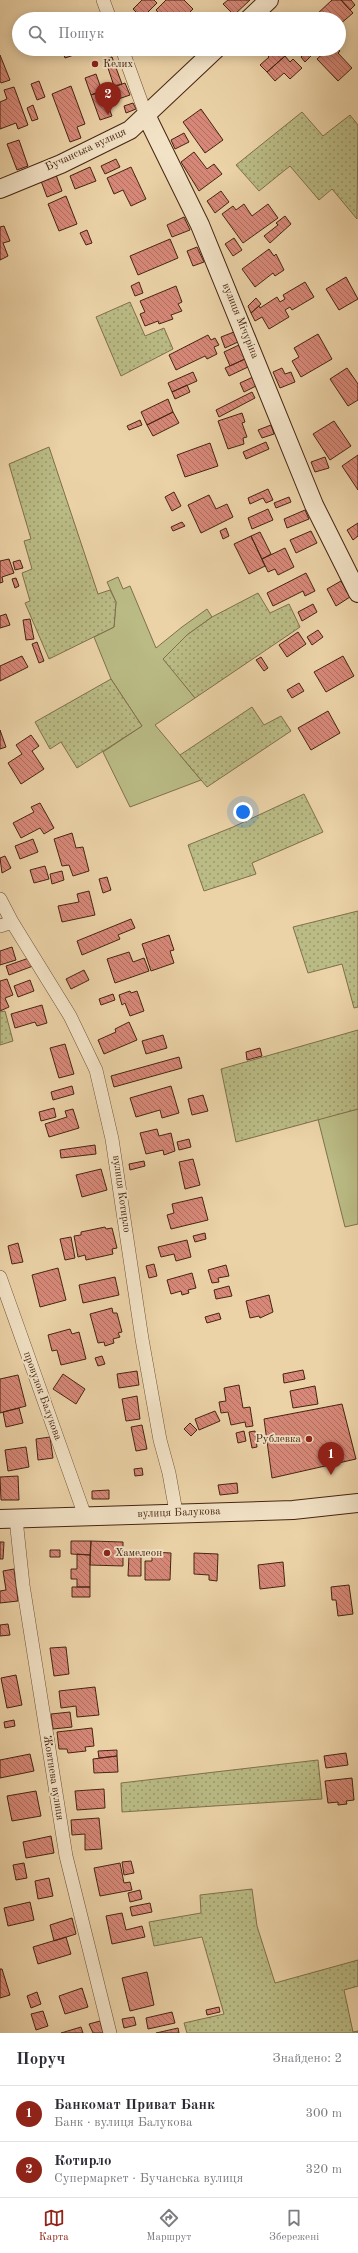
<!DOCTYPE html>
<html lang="uk">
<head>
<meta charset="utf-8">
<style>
  body { margin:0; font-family:"Old Standard TT",serif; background:#f2f2f3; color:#2b2b33 }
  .you { position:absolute; left:243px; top:812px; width:14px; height:14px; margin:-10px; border:3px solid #fff; border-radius:50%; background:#1a73e8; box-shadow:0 0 0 6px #1a73e833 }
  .badge { display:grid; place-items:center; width:26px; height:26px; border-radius:50%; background:#8f2418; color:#fff; font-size:13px; font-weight:700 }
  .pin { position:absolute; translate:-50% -33px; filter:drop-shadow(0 1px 2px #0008) }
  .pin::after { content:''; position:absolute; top:21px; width:14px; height:12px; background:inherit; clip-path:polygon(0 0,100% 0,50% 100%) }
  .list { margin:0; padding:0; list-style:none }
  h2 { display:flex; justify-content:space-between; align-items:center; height:52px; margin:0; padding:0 16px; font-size:17px }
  h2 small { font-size:13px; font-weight:400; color:#7c7c81 }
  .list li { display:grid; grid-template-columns:26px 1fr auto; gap:12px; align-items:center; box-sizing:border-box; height:56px; padding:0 16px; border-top:1px solid #e1e1e2 }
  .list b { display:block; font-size:15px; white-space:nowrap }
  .list p { margin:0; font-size:13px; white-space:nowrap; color:#7c7c81 }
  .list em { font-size:13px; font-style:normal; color:#7c7c81 }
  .icon { flex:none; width:22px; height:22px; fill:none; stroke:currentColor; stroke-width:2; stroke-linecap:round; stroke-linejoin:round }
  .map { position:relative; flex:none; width:358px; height:2033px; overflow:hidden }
  .search { position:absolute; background:#fff; box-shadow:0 2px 10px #0003; left:12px; right:12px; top:12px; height:44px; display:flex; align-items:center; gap:10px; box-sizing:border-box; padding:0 14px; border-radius:22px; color:#7c7c81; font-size:15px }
  .sheet { height:164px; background:#fff }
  nav { display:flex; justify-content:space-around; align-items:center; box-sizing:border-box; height:56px; border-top:1px solid #e1e1e2; background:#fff; font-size:11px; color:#7c7c81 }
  nav a { display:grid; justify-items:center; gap:2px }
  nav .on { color:#8f2418 }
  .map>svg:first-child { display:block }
  .green { fill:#babb85; stroke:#80704b }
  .garden { fill:url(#garden-dots); stroke:#80704b }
  .building { fill:url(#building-back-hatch); stroke:#462411 }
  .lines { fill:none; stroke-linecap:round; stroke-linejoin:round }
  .street-casing { stroke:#6f5036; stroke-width:14 }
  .secondary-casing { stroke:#462411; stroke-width:20 }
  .street { stroke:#f2e2c6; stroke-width:13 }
  .secondary { stroke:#f2e2c6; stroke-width:18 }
  .poi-dot { fill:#8f2418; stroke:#f2e2c6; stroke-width:1.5 }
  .labels { text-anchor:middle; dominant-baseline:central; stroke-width:3.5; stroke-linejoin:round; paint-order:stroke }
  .poi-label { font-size:11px; fill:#462411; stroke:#f2e2c6; text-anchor:start }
  .street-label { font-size:11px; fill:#462411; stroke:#f2e2c6 }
</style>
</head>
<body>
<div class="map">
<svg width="358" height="2033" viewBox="0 0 358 2033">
  <defs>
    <pattern id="garden-dots" width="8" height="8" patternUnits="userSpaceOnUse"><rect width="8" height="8" fill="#babb85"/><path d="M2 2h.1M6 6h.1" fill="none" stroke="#99986b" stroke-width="1.8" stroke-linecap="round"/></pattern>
    <pattern id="building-back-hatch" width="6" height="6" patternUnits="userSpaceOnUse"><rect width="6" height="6" fill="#d78878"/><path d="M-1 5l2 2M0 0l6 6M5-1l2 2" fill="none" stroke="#b06f61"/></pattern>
  </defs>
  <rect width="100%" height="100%" fill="#ebd2a7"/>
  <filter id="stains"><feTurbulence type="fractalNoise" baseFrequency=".005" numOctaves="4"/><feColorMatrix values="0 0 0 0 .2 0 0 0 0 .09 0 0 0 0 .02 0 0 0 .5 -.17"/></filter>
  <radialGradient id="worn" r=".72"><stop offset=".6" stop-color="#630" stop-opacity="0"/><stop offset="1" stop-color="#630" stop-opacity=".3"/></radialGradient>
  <path class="green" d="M118 577 123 589 130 586 156 648 182 627 207 609 212 617 187 635 164 659 195 698 155 725 201 780 130 807 103 752 142 726 111 679 94 637 114 627 116 602 107 582Z
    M358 1109V1224L345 1227 318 1119Z"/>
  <path class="garden" d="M302 112 323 136 350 115 358 125 357 219 332 189 319 200 290 166 259 191 236 165Z
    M130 302 145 336 164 328 173 349 121 376 96 317Z
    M49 447 98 594 110 590 116 602 114 627 49 659 25 603 30 601 22 573 32 569 24 541 31 539 9 464Z
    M258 593 270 613 289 604 300 627 195 698 163 659 187 635 212 617Z
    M111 679 142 726 77 768 61 742 50 749 35 722Z
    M252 707 264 725 281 716 291 731 207 787 180 755Z
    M304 794 323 832 252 863 256 874 204 891 188 845 233 827Z
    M358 911V1007L354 1008 342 964 308 973 293 927Z
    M5 1011 13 1041 0 1045V1012Z
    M358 1030V1109L236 1142 221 1069Z
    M318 1760 322 1799 122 1812 121 1783Z
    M252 1889 257 1926 275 1983 358 1960V1986L344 1990 353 2032 358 2031V2033H187L184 2023 224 2014 202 1937 154 1946 149 1922 201 1913 200 1895Z"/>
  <path class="building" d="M142 0H154L157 3 142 18 133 9Z
    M166 0H184L193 9 183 19H174L169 14 164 19 156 10Z
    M228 0H250L234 15 223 4Z
    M332 0H341L353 13 339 25V19H320L316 15Z
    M341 0H351L355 5 350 10Z
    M62 49H92L65 58Z
    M267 49H282L280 51 285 56 267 72 260 65 269 57 264 52Z
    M328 49H338L340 51 338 53 352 68 338 81 317 59Z
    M308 50 312 55 305 62 301 57Z
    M0 55 10 80 1 83 0 81Z
    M285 56 290 62 293 59 302 68 290 79 284 73 275 81 267 72Z
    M112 57 122 84 114 86 105 59Z
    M96 74 102 91 91 95 85 78Z
    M39 81 45 97 37 100 31 84Z
    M125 83 130 95 107 103 112 116 100 120 91 95Z
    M71 86 85 124 77 127 81 138 70 142 52 94Z
    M14 87 28 125 18 129 16 123 0 129V102L7 99 4 90Z
    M133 103 136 109 126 113 124 106Z
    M33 105 38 119 32 121 27 108Z
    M201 109 223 140 205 153 183 122Z
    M184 133 189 142 175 149 171 140Z
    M19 140 28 166 17 170 7 144Z
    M194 152 207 169 214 164 222 174 199 191 181 162Z
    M116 159 120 167 105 174 101 166Z
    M90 167 96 181 75 189 70 176Z
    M131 167 146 199 131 206 123 190 114 194 107 178Z
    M56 175 62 191 47 197 41 181Z
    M221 191 229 202 215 213 207 201Z
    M66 196 77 224 59 231 48 204Z
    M244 204 252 216 268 204 278 218 243 243 222 214 233 206 236 210Z
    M285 216 291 224 270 243 264 236 278 225 276 223Z
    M184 217 190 230 172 237 167 225Z
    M4 226 10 241 3 243 8 256 0 260V227Z
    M87 230 92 243 86 245 80 233Z
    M234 238 242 250 233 256 225 244Z
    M170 239 178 258 138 275 130 256Z
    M197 247 204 262 193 266 187 251Z
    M269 249 274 256 276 254 284 270 275 276 273 273 255 287 242 269Z
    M346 277 358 299 339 310 326 289Z
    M139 282 143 293 135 296 131 286Z
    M305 282 314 297 292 310 290 307 285 310 289 317 269 329 262 317 255 321 251 313 259 306 260 308 277 297 280 302 285 299 283 295Z
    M176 286 182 302 178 304 182 311 171 315 173 319 159 324 158 321 145 326 140 314 145 312 140 301Z
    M256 298 261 304 251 313 248 306Z
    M234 332 238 342 225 348 221 337Z
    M318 334 332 359 301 377 292 361 299 357 294 348Z
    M208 335 211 340 215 338 219 345 214 347 217 354 207 359 205 356 176 370 169 355Z
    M239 345 245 359 230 366 224 352Z
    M245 359 248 367 229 376 225 368Z
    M282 368 285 374 291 372 295 382 280 388 273 372Z
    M347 368 358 384V400L348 406 330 379Z
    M193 372 197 381 172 392 168 383Z
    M253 377 256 386 244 392 240 383Z
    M187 385 190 392 175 399 172 392Z
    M252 392 255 398 219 417 216 410Z
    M168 399 173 412 147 425 141 412Z
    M173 412 179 423 153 436 147 425Z
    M242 413 245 422 242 423 247 437 243 438 244 444 228 449 218 421Z
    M140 420 142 425 129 430 127 426Z
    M334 421 351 446 330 460 313 434Z
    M271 425 274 434 262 438 258 430Z
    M266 442 269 449 246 459 243 452Z
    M210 443 218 466 185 477 177 455Z
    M358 455V490L342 466Z
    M325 457 329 468 315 472 311 462Z
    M268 489 273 500 266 503 263 498 250 504 248 498Z
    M174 492 181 506 172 511 165 497Z
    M209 495 216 509 227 504 233 517 201 533 188 505Z
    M289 497 291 502 276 508 274 503Z
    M268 509 273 520 252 529 248 518Z
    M305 510 309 519 287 528 284 519Z
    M182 522 185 526 173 531 171 527Z
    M358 523V536L353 540 347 530Z
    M226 528 229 536 223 539 220 531Z
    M311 531 317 543 296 553 290 540Z
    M260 532 271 554 262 559 251 536Z
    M251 536 265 566 249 574 234 544Z
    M285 548 294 567 278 575 275 569 268 572 262 559Z
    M9 559 14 573 2 577 3 582 0 583V561Z
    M20 560 23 568 15 570 13 562Z
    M306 573 315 591 305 596 303 591 273 606 267 593Z
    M16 578 19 586 15 588 12 579Z
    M341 581 350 597 336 606 327 589Z
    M313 604 317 612 302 621 298 612Z
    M6 614 10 625 0 628V616Z
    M30 619 34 639 26 640 23 620Z
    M318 630 323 637 312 645 307 637Z
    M298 632 306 644 287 657 279 645Z
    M37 642 44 661 39 663 32 644Z
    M22 656 28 667 0 681V666Z
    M343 656 354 676 326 692 314 672Z
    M261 657 268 668 264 671 256 660Z
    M299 683 304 691 292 698 287 690Z
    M328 711 340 733 311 750 298 728Z
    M0 730 6 747 0 749Z
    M31 735 39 746 32 751 44 769 21 784 8 763 22 754 16 745Z
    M40 803 54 828 44 834 40 828 21 838 13 823 34 812 31 807Z
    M72 833 76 848 83 847 89 871 73 876 69 865 62 866 54 839Z
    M33 839 38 852 20 859 15 846Z
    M5 856 11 868 2 873 0 858Z
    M45 866 49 879 34 883 30 870Z
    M62 871 64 880 52 884 50 874Z
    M107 877 111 890 103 893 99 879Z
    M89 891 95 915 62 922 58 906 79 902 77 894Z
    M131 919 135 928 118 935 120 939 82 955 77 941Z
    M169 935 174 950 170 951 174 963 151 971 142 944Z
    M12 947 16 960 0 965V951Z
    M129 952 133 962 144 958 149 971 115 983 107 959Z
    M29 958 33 966 9 975 6 966Z
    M84 970 89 980 71 989 66 979Z
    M7 979 13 995 5 998 9 1007 0 1011V981Z
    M30 980 34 991 18 997 14 986Z
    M130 991 131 993 137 991 144 1011 130 1016 125 1003 122 1005 119 995Z
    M113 994 115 1000 101 1005 99 999Z
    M42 1005 47 1023 37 1026 35 1022 15 1028 11 1014Z
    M129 1022 137 1040 104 1054 98 1040 116 1032 115 1029Z
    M163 1035 167 1048 146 1054 142 1041Z
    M65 1044 74 1074 59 1078 50 1048Z
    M260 1048 262 1056 247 1060 246 1052Z
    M179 1057 182 1068 114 1087 111 1076Z
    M72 1086 74 1094 53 1100 51 1092Z
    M171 1086 179 1113 162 1118 160 1110 136 1117 130 1098Z
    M203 1095 208 1111 192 1115 188 1099Z
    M54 1108 56 1117 41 1121 39 1112Z
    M73 1109 79 1128 49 1137 45 1124 67 1117 65 1111Z
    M157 1129 159 1136 171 1133 175 1151 164 1155 163 1150 146 1154 140 1133Z
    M189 1139 191 1147 179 1150 177 1142Z
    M95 1145 96 1154 61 1158 60 1150Z
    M193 1159 200 1185 185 1189 179 1162Z
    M144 1161 145 1166 130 1170 129 1164Z
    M101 1169 107 1190 82 1197 76 1175Z
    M202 1197 208 1220 171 1229 167 1215 174 1213 172 1204Z
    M105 1227 106 1229 112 1228 117 1248 112 1249 113 1254 86 1260 85 1255 78 1257 74 1236 81 1235V1232Z
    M205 1233 206 1239 195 1242 193 1236Z
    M71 1237 75 1258 65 1260 60 1239Z
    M187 1240 191 1257 176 1261 174 1254 161 1257 158 1247Z
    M18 1243 23 1262 12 1264 8 1246Z
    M154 1264 157 1276 149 1278 146 1266Z
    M226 1265 229 1276 218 1278 219 1282 212 1283 208 1270Z
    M58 1268 66 1300 40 1307 32 1275Z
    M192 1273 196 1288 188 1290 189 1293 182 1295 181 1291 171 1294 167 1280Z
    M115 1277 119 1295 83 1303 79 1285Z
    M229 1286 232 1296 216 1299 214 1290Z
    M269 1295 273 1312 260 1318 259 1316 250 1318 246 1301Z
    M112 1308 113 1313H117L122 1332 118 1333 120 1337 113 1339 114 1343 105 1346 104 1342 98 1343 90 1314Z
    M219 1313 221 1319 207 1323 205 1317Z
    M70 1329 72 1334 79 1332 86 1359 61 1365 57 1350 52 1351 48 1335Z
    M102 1356 105 1364 98 1366 95 1358Z
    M303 1370 305 1379 284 1383 283 1374Z
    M137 1371 139 1385 119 1388 117 1374Z
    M63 1374 85 1389 76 1404 53 1389Z
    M18 1375 26 1406 0 1413V1379Z
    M239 1385 243 1408 250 1407 253 1426 246 1427 245 1422 231 1425 228 1412 221 1413 219 1402 226 1401 224 1388Z
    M315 1386 318 1404 293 1408 290 1391Z
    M137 1396 140 1419 126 1421 122 1399Z
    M342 1404 356 1459 272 1478 264 1419Z
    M19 1408 23 1423 6 1427 3 1412Z
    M215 1411 220 1421 199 1430 195 1419Z
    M190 1423 197 1430 191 1436 184 1429Z
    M142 1425 147 1449 136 1451 131 1427Z
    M244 1431 246 1441 238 1443 236 1433Z
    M255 1431 257 1447 252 1448 249 1432Z
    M50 1437 53 1458 38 1460 36 1439Z
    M26 1447 29 1467 8 1471 5 1450Z
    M142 1468 143 1475 135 1476 134 1469Z
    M18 1476 19 1500H1L0 1477Z
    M237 1483 238 1493 220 1495 218 1485Z
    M109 1490V1499H92V1491Z
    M71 1541H91L90 1555 71 1554Z
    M91 1541 123 1542V1566L90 1565Z
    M0 1542H4L3 1559H0Z
    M50 1550H60V1557H50Z
    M152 1552 171 1553 170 1580H145V1561H152Z
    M194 1553 218 1554 217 1581 209 1580V1575L194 1574Z
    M77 1554 90 1555V1587H77V1579H71V1569H77Z
    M129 1555H141V1576H128Z
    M283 1562 285 1586 260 1589 258 1565Z
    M14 1569 18 1601 0 1603V1591L6 1590 3 1571Z
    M349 1585 353 1614 338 1616 336 1600H332L331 1587Z
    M72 1587H90V1597H72Z
    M8 1624 10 1635 0 1636V1625Z
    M66 1647 69 1674 54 1676 50 1648Z
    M16 1675 22 1705 7 1708 1 1678Z
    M95 1687 99 1715 77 1717 76 1706 61 1708 59 1691Z
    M70 1712 72 1727 53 1729 51 1714Z
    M14 1720 15 1726 5 1728 4 1722Z
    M92 1728 94 1746 85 1747 86 1751 68 1753 67 1749H59L57 1732Z
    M117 1750V1756L99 1758 98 1751Z
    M346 1753 348 1765 326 1768 324 1756Z
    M30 1754 34 1771 0 1778V1760Z
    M117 1756 118 1772 94 1773 93 1759Z
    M352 1778 354 1800 346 1801 347 1804 338 1805V1802L328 1803 325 1781Z
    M104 1789 105 1808 77 1810 75 1791Z
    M36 1791 41 1816 12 1821 7 1796Z
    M99 1818 102 1849 85 1850V1834L72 1835 71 1820Z
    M51 1836 54 1853 26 1858 23 1842Z
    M131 1861 134 1873 124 1875 122 1862Z
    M24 1863 27 1878 16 1880 13 1865Z
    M120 1863 124 1883 130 1882 132 1890 100 1896 94 1868Z
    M49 1878 53 1896 38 1899 35 1881Z
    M140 1890 142 1899 130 1902 128 1893Z
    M30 1902 34 1920 8 1926 4 1908Z
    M150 1903 152 1912 132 1916 130 1907Z
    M122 1913 126 1930 142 1926 145 1937 112 1944 106 1916Z
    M72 1918 76 1934 54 1941 50 1925Z
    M66 1937 71 1954 38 1964 33 1947Z
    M0 1969H2L10 1995 0 1998Z
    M147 1972 154 2005 130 2011 122 1978Z
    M82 1988 88 2007 65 2014 59 1996Z
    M37 1992 41 2004 31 2008 27 1996Z
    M219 2007 220 2012 207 2015 206 2010Z
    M43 2011 48 2026 36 2030 31 2014Z
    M172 2012 175 2023 148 2029 146 2018Z
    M134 2017 136 2025 124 2028 122 2019Z
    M100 2021 103 2033H93L89 2024Z
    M81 2027 83 2033H61Z
    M178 2028 179 2033H156Z"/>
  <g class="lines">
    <defs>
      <path id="street" d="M103 0 110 19
        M122 49 146 115
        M0 899 12 922 70 1016 96 1070 112 1139 142 1339 160 1440 169 1473 176 1512
        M0 926 12 922
        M0 1277 85 1516
        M16 1519 23 1585 66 1856 110 2033"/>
      <path id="secondary" d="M249 19 269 0
        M146 115 200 225 314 505 358 593
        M0 189 61 164 130 130 216 49
        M0 1519 293 1510 358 1503"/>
    </defs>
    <use href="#street" class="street-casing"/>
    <use href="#secondary" class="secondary-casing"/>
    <use href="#street" class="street"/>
    <use href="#secondary" class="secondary"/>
  </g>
  <g class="poi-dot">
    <circle cx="95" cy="64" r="4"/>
    <circle cx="309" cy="1439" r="4"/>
    <circle cx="107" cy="1553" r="4"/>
  </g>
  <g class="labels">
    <g class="poi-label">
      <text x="103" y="64">Келих</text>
      <text x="301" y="1439" text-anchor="end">Рублевка</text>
      <text x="115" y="1553">Хамелеон</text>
    </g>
    <g class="street-label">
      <text transform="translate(86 150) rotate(-25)">Бучанська вулиця</text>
      <text transform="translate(240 321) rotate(68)">вулиця Мічуріна</text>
      <text transform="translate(121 1194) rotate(82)">вулиця Котирло</text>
      <text transform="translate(42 1396) rotate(70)">провулок Балукова</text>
      <text transform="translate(179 1513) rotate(-2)">вулиця Балукова</text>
      <text transform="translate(53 1778) rotate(81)">Жовтнева вулиця</text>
    </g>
  </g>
  <rect width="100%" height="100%" filter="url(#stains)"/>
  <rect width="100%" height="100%" fill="url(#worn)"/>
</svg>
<div class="you"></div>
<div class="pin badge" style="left:331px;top:1475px">1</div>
<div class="pin badge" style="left:108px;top:115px">2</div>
<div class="search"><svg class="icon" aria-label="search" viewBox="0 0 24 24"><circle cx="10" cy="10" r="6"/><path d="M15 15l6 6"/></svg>Пошук</div>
</div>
<section class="sheet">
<h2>Поруч<small>Знайдено: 2</small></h2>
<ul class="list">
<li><span class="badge">1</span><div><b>Банкомат Приват Банк</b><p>Банк · вулиця Балукова</p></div><em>300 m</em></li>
<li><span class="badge">2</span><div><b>Котирло</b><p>Супермаркет · Бучанська вулиця</p></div><em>320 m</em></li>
</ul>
</section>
<nav>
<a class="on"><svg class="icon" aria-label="map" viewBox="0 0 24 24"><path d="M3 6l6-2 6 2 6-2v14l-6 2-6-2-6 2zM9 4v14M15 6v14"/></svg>Карта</a>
<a><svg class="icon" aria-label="directions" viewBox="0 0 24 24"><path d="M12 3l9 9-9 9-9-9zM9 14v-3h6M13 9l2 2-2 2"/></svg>Маршрут</a>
<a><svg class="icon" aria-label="saved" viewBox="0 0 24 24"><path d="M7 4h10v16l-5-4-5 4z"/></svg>Збережені</a>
</nav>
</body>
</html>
